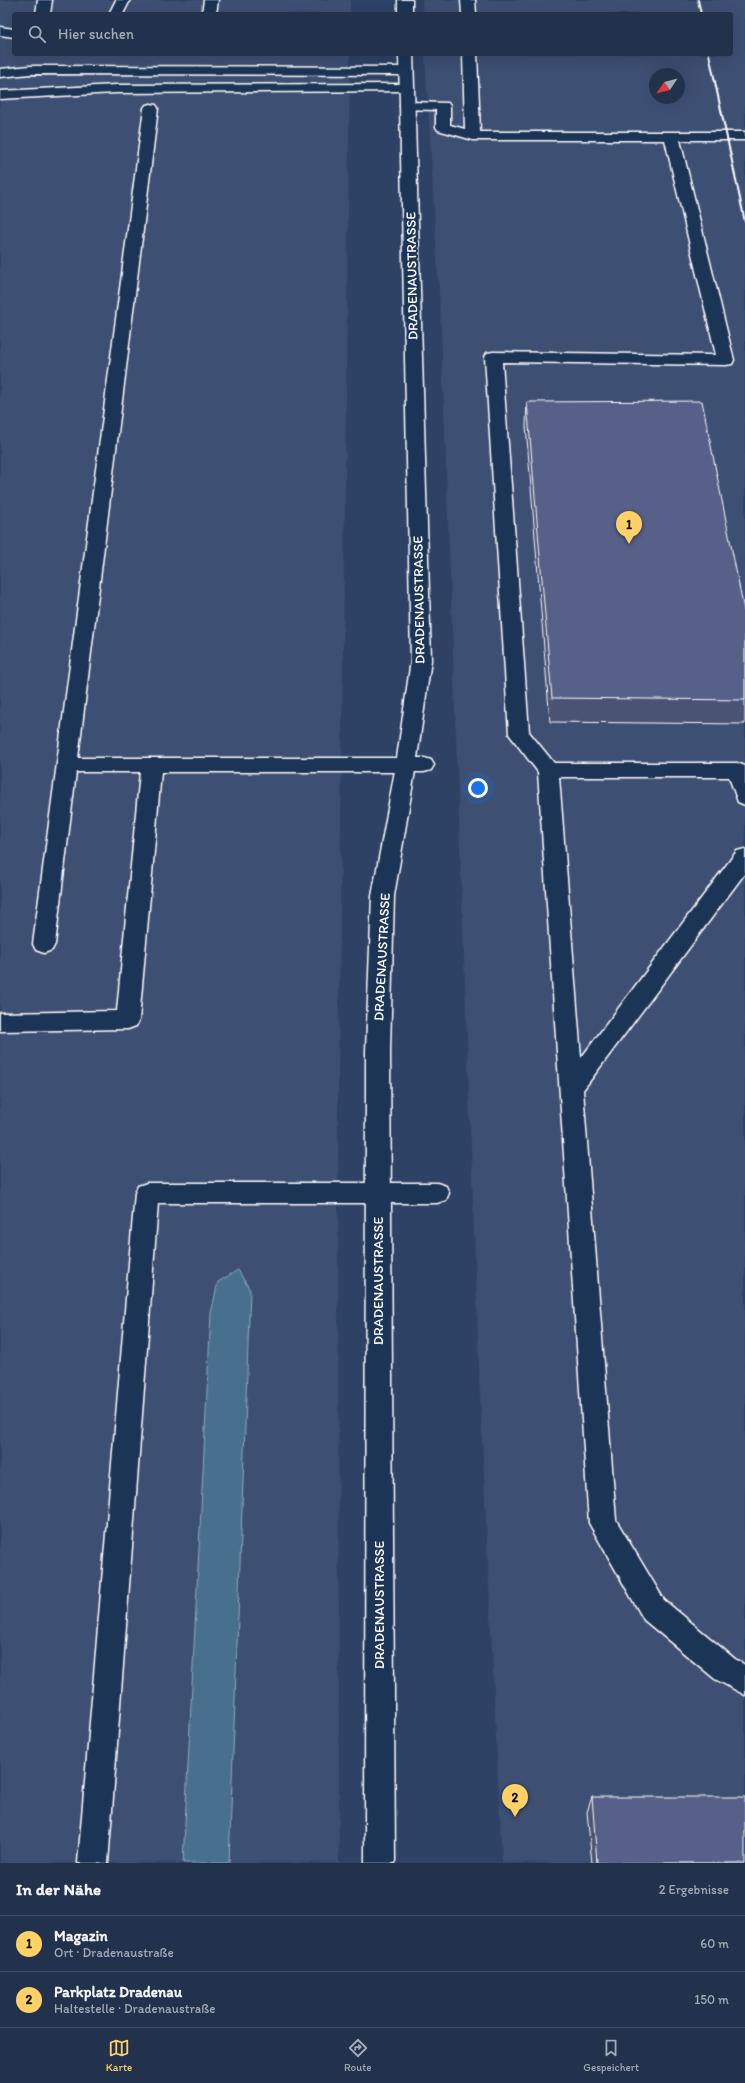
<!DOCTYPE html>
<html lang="de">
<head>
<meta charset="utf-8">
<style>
  body { margin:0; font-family:Itim,sans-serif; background:#2e3e56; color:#f1f3f6 }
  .compass { position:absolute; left:649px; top:68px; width:36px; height:36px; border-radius:50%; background:#22324c; box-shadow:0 4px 16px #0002; rotate:235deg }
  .you { position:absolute; left:478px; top:788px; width:14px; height:14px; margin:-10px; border:3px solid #fff; border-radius:50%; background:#1a73e8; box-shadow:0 0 0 6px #1a73e833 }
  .badge { display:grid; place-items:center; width:26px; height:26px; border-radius:50%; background:#ffd166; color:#111; font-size:13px; font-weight:700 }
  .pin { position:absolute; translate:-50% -33px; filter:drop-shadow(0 1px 2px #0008) }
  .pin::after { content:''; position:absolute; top:21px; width:14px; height:12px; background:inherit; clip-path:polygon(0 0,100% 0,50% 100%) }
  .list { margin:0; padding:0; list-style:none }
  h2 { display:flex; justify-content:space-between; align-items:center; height:52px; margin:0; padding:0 16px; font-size:17px }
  h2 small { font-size:13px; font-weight:400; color:#a2aab5 }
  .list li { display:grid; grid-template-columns:26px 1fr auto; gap:12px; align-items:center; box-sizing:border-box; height:56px; padding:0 16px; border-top:1px solid #3f4d64 }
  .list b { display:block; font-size:15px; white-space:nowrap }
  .list p { margin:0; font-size:13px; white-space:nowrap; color:#a2aab5 }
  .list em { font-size:13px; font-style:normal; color:#a2aab5 }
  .icon { flex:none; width:22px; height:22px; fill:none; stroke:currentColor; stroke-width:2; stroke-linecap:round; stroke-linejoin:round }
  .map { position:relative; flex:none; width:745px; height:1863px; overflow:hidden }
  .search { position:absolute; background:#22324c; box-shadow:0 4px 16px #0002; left:12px; right:12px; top:12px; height:44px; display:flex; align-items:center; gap:10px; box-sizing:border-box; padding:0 14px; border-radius:4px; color:#a2aab5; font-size:15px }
  .sheet { height:164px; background:#22324c }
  nav { display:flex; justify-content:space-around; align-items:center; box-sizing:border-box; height:56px; border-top:1px solid #3f4d64; background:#22324c; font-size:11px; color:#a2aab5 }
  nav a { display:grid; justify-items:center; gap:2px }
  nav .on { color:#ffd166 }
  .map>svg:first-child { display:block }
  .built { fill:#3e4f73; fill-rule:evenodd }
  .water { fill:#476f8f; stroke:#91a9bc }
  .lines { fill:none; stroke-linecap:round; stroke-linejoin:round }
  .lane-casing { stroke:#fff; stroke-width:3 }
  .street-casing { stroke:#fff; stroke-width:3 }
  .lane { fill:#1d3557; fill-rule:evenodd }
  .street { fill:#1d3557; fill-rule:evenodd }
  .rail { stroke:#fff; stroke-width:2 }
  .wall { fill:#4b5375; stroke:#fff }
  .building { fill:#576188; stroke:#fff }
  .labels { text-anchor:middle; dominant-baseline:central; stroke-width:4; stroke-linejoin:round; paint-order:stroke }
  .street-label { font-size:14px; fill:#fff; stroke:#1d3557 }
</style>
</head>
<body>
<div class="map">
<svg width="745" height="1863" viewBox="0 0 745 1863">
  <rect width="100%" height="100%" fill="#2e4266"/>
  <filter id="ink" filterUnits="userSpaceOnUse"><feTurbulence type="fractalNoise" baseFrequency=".025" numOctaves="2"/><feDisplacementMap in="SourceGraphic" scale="8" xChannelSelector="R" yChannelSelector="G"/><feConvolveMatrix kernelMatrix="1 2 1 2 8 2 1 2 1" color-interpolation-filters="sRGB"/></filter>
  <g filter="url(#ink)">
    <path class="built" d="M0 0H350V14H14V54H350L338 1086 339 1863H0Z
      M422 0H745V1863H502L480 1395 441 327 425 54H731V14H423ZM655 74H679V98H655Z"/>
    <path class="water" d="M238 1270 250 1290 229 1863H183L211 1313 218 1282Z"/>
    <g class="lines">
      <defs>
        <path id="lane" d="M38 0H52L50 14H36Z
          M116 0H130L123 14H109Z
          M204 0H218L216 14H202Z
          M461 0H475L476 14H462Z
          M0 27 14 29V37L0 35Z
          M463 54H477L480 132H745V140H680L734 360 732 364 726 365 502 362 529 732 554 763H737L745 766V805L738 802 729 777H559L581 1058 737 851 745 849V873L583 1090 616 1520 664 1600 735 1659 745 1665V1695L715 1679 644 1620 589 1523 538 772 509 734 485 357 487 353 493 352 716 355 665 140H473L438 130 436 127V110L402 109 400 106 402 103 407 102 448 103 450 106V125L465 129Z
          M30 66 406 67 411 68 413 71 411 74 406 75 30 74 0 77V69Z
          M407 84 412 85 414 88 412 91 116 93 0 99V91L116 85Z
          M151 104 156 105 158 108 78 758H424L431 760 434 765 431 770 424 772H161L139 1020 136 1026 128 1029 0 1031V1013L117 1011 140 772H76L55 944 52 950 44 953 36 950 33 944 144 108 146 105Z
          M147 1183H437L446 1186 449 1193 446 1200 437 1203H158L108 1863H78L135 1193 138 1186Z"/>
        <path id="street" d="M398 0H412V14H398Z
          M399 54H413L431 660 416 765 394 896 390 1051 395 1863H365L366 1051 372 896 396 765 411 660Z"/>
      </defs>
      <use href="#lane" class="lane-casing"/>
      <use href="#street" class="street-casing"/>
      <use href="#lane" class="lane"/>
      <use href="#street" class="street"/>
      <path class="rail" d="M698 0 701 14
        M709 54 745 222"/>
    </g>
    <path class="wall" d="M527 402 745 615V724L550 722 526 426Z
      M592 1797 745 1863H592L587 1812Z"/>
    <path class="building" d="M702 401 745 615V700L552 698 527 402Z
      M592 1797H745V1863H597Z"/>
  </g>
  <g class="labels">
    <g class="street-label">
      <text transform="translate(412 276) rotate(-91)">DRADENAUSTRASSE</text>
      <text transform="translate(419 600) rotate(-91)">DRADENAUSTRASSE</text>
      <text transform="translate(382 957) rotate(-87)">DRADENAUSTRASSE</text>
      <text transform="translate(378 1281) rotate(-90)">DRADENAUSTRASSE</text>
      <text transform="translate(379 1605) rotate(-90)">DRADENAUSTRASSE</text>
    </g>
  </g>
</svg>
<svg class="compass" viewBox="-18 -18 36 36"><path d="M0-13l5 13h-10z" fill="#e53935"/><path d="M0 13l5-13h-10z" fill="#a2aab5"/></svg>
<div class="you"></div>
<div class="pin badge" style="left:629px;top:544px">1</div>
<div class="pin badge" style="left:515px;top:1817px">2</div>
<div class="search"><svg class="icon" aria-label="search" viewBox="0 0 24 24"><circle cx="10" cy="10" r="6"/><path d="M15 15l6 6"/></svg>Hier suchen</div>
</div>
<section class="sheet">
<h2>In der Nähe<small>2 Ergebnisse</small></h2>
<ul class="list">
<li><span class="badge">1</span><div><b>Magazin</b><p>Ort · Dradenaustraße</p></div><em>60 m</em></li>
<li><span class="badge">2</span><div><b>Parkplatz Dradenau</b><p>Haltestelle · Dradenaustraße</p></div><em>150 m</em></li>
</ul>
</section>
<nav>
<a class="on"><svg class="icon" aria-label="map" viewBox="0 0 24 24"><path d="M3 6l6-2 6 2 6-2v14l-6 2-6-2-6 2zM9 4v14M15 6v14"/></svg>Karte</a>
<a><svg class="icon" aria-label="directions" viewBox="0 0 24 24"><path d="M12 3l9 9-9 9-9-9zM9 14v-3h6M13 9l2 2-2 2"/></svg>Route</a>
<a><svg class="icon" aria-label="saved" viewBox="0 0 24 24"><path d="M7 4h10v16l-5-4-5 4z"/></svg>Gespeichert</a>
</nav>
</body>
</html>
